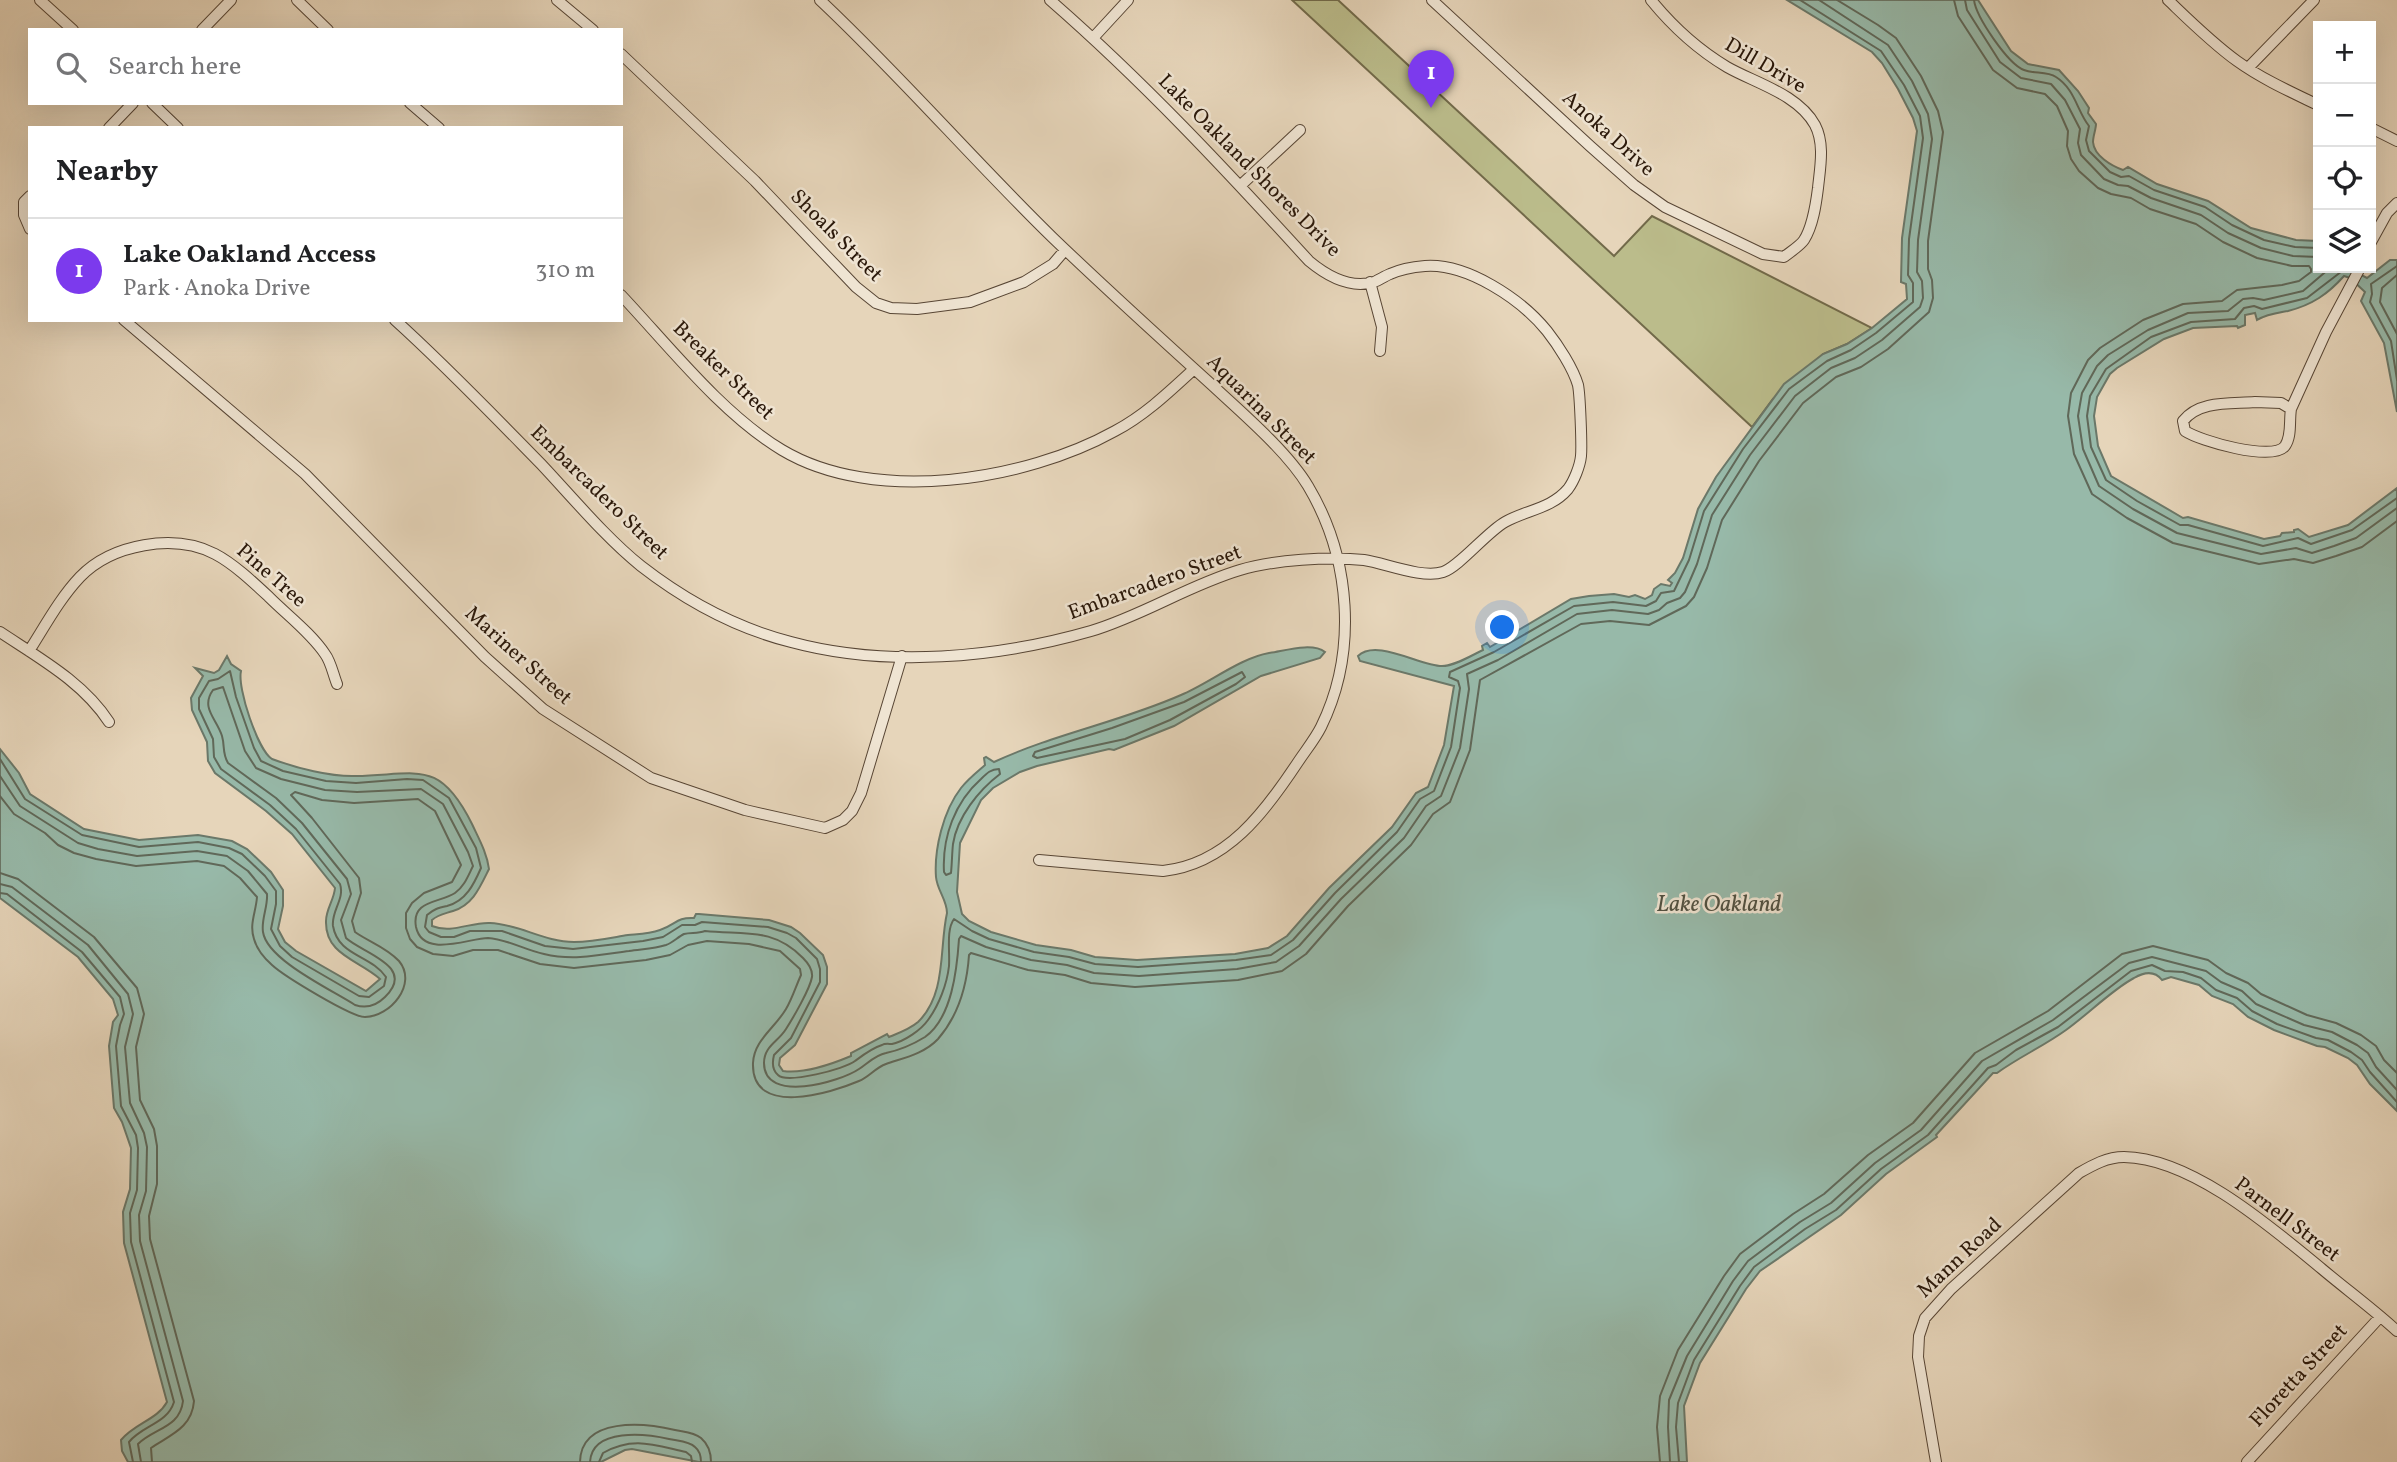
<!DOCTYPE html>
<html lang="en">
<head>
<meta charset="utf-8">
<style>
  body { margin:0; font-family:Vollkorn,serif; background:#f2f2f2; color:#202124 }
  .controls { position:absolute; right:21px; top:21px; display:grid; overflow:hidden; border-radius:0px; box-shadow:0 7px 28px #0002 }
  .controls button { width:63px; height:63px; display:grid; place-items:center; padding:0; border:0; border-bottom:2px solid #e0e0e0; background:#fff; color:#202124; font:35px sans-serif }
  .you { position:absolute; left:1503px; top:628px; width:24px; height:24px; margin:-18px; border:5px solid #fff; border-radius:50%; background:#1a73e8; box-shadow:0 0 0 10px #1a73e833 }
  .badge { display:grid; place-items:center; width:46px; height:46px; border-radius:50%; background:#7c3aed; color:#fff; font-size:23px; font-weight:700 }
  .pin { position:absolute; translate:-50% -58px; filter:drop-shadow(0 2px 4px #0008) }
  .pin::after { content:''; position:absolute; top:37px; width:24px; height:21px; background:inherit; clip-path:polygon(0 0,100% 0,50% 100%) }
  .list { margin:0; padding:0; list-style:none }
  h2 { display:flex; justify-content:space-between; align-items:center; height:91px; margin:0; padding:0 28px; font-size:30px }
  h2 small { font-size:23px; font-weight:400; color:#757577 }
  .list li { display:grid; grid-template-columns:46px 1fr auto; gap:21px; align-items:center; box-sizing:border-box; height:105px; padding:0 28px; border-top:2px solid #e0e0e0 }
  .list b { display:block; font-size:26px; white-space:nowrap }
  .list p { margin:0; font-size:23px; white-space:nowrap; color:#757577 }
  .list em { font-size:23px; font-style:normal; color:#757577 }
  .icon { flex:none; width:38px; height:38px; fill:none; stroke:currentColor; stroke-width:2; stroke-linecap:round; stroke-linejoin:round }
  .map { position:relative; flex:none; width:2397px; height:1462px; overflow:hidden }
  .search { position:absolute; background:#fff; box-shadow:0 7px 28px #0002; left:28px; top:28px; width:595px; height:77px; display:flex; align-items:center; gap:18px; box-sizing:border-box; padding:0 24px; border-radius:0px; color:#757577; font-size:26px }
  .panel { position:absolute; background:#fff; box-shadow:0 7px 28px #0002; left:28px; top:126px; width:595px; height:196px; border-radius:0px }
  .map>svg:first-child { display:block }
  .green { fill:#bbbc8b; stroke:#726a4a; stroke-width:2 }
  .water { fill:#97b9a9; stroke:#6b7869; stroke-width:2 }
  .lines { fill:none; stroke-linecap:round; stroke-linejoin:round }
  .shore { stroke:#606859; stroke-width:2 }
  .street-casing { stroke:#584635; stroke-width:12 }
  .street { stroke:#efe4d2; stroke-width:10 }
  .labels { text-anchor:middle; dominant-baseline:central; stroke-width:5; stroke-linejoin:round; paint-order:stroke }
  .street-label { font-size:21px; fill:#291709; stroke:#efe4d2 }
  .water-label { font-size:23px; font-style:italic; fill:#505041; stroke:#efe4d2 }
</style>
</head>
<body>
<div class="map">
<svg width="2397" height="1462" viewBox="0 0 2397 1462">
  <rect width="100%" height="100%" fill="#e6d5ba"/>
  <filter id="stains"><feTurbulence type="fractalNoise" baseFrequency=".00286" numOctaves="4"/><feColorMatrix values="0 0 0 0 .2 0 0 0 0 .09 0 0 0 0 .02 0 0 0 .5 -.17"/></filter>
  <radialGradient id="worn" r=".72"><stop offset=".6" stop-color="#630" stop-opacity="0"/><stop offset="1" stop-color="#630" stop-opacity=".3"/></radialGradient>
  <path class="green" d="M1292 0H1338L1614 256 1652 216 1872 328 1847 344 1823 354 1773 399 1752 427Z"/>
  <path class="water" d="M1787 0H1978L2011 51 2028 64 2059 70 2078 91 2089 108 2088 113 2096 124C2096 129 2093 136 2093 142 2094 156 2112 166 2123 170L2128 167 2157 184 2208 201 2251 228 2296 240 2318 241V268H2348L2367 278 2390 260H2397V412L2384 343 2361 301 2365 292 2350 278 2344 276C2328 294 2312 305 2288 311 2277 313 2267 314 2257 320L2255 313 2245 315V325L2238 328 2237 326 2193 328 2164 339 2117 368 2110 374 2097 397 2094 416 2098 446 2111 476 2183 518 2188 517 2264 539 2280 536 2282 533 2294 532V530L2298 529 2309 537 2348 525 2397 488V1111L2370 1084 2357 1065 2348 1058 2325 1047 2317 1046 2274 1030 2248 1017 2233 1004 2212 996 2199 985 2171 977 2162 980C2155 971 2146 971 2134 978 2113 989 2087 1015 2066 1030 2044 1046 2019 1057 1997 1073H1993L1936 1135 1937 1137 1886 1174 1841 1215 1760 1271 1746 1289 1700 1363 1684 1406 1687 1462H699L632 1449 625 1450 601 1462H128L122 1451 121 1440C135 1423 157 1420 167 1402L124 1243 123 1212 130 1189 131 1148 122 1122 114 1108 109 1046 113 1022 118 1015 113 999 78 957 0 898V749L19 773 30 794 84 829 139 840 198 835 232 841 247 849 271 872 283 890V906L278 929 285 942 296 951 366 991 380 979C359 960 325 955 326 921 326 909 334 900 335 888L292 834 266 811 215 773 208 761 207 742 192 710 191 698 203 676 195 668 214 673 219 670 227 656 231 664 241 671C237 688 258 750 272 759 296 768 331 777 356 776 418 775 439 758 472 824 479 839 487 853 489 869 480 887 473 905 453 911 444 914 439 914 432 920V926C452 934 470 922 490 923 519 924 544 942 574 942 593 942 610 938 628 935 639 934 649 934 660 930 676 925 676 917 694 918L696 914H699L769 920 791 927 800 933 823 955 827 967V984L795 1045 780 1058 779 1065 783 1071C805 1074 832 1064 851 1056V1053L887 1034 889 1037C899 1033 910 1029 918 1022 947 994 939 948 947 913 947 900 937 890 936 877 934 850 943 811 961 788 968 779 977 772 985 765L984 758 986 757 994 762C1054 734 1120 722 1181 695 1208 684 1240 658 1269 653 1284 651 1312 642 1325 652L1320 658 1261 676 1174 726 1114 750 1109 749 1037 766 1020 772 993 788 981 800 960 843 957 892 962 914 969 921 991 932 1036 945 1071 950 1095 957 1137 960 1235 954 1268 948 1287 936 1329 888 1392 827 1416 793 1428 787 1444 745 1454 686 1360 661 1358 656C1376 638 1420 666 1442 666 1455 666 1472 655 1483 650L1482 646 1487 643 1490 647 1571 599 1589 596 1614 594 1629 597 1635 595 1645 599 1652 595 1654 589 1661 584 1670 586 1672 583 1668 580 1675 573 1683 558 1698 509 1716 477 1784 384 1823 354 1847 344 1872 328 1907 299 1906 284 1901 282 1902 238 1917 131 1913 118 1898 89 1882 63 1872 52Z"/>
  <g class="lines">
    <path class="shore" d="M1954 0 1958 16 1993 70 2017 88 2045 94 2057 106 2068 131 2067 146 2071 159 2079 171 2098 188 2111 194 2131 198 2150 209 2196 224 2223 242 2257 258 2292 266H2309L2311 269V272L2299 281 2282 285 2237 290 2222 301 2183 304 2143 320 2100 348 2088 360 2071 393 2068 416 2074 454 2092 494 2127 518 2173 543 2259 564 2294 559 2313 563 2336 556 2362 547 2397 521
      M1965 0 1967 10 2000 62 2021 78 2051 84 2065 100 2080 129 2078 143 2081 155 2104 179 2118 185 2128 186 2151 198 2201 215 2228 233 2261 248 2293 256 2318 257
      M1974 0C1976 17 2008 64 2024 70 2034 74 2047 71 2056 77 2075 89 2077 111 2089 126L2086 140 2089 151 2110 172 2121 177 2129 176 2154 190 2205 207 2232 225 2264 240 2295 247 2318 248
      M2397 266 2371 284 2372 294 2370 302 2391 341 2397 380
      M2330 268 2303 291 2264 300 2253 298 2243 299 2228 311 2188 313 2148 330 2108 355 2097 366 2082 393 2078 416 2083 449 2099 486 2133 509 2177 533 2261 554 2296 548 2312 553 2334 546 2356 538 2397 508
      M2346 268 2307 298 2262 309 2254 306 2244 308 2235 319 2191 322 2151 337 2106 369 2090 396 2087 416 2091 447 2106 480 2137 501 2180 525H2188L2263 546 2298 538 2311 544 2352 530 2397 498
      M2397 275 2382 288 2380 302 2397 334
      M1242 672 1245 677 1236 684 1170 720 1125 739 1037 758 1033 756 1035 752 1112 728 1184 702Z
      M0 759 25 799 82 835 139 847 198 842 229 848 242 854 265 876 276 891V904L271 929 280 946 292 957 359 996 369 997 384 986 386 977C371 955 338 956 333 926 331 911 345 899 340 884L296 829 270 805 221 769 214 757 213 739 199 709V698L209 681 218 679 230 671 236 697 254 748 261 761 283 771 326 781 356 783 407 779 423 780 449 798 476 848 481 868C474 884 466 901 447 906 438 908 434 909 427 915L425 927 429 932 441 937H454L470 931H502L545 946 573 949 643 941 663 937 682 925H695L702 922 768 927 787 933 796 938 817 959 820 969V982L791 1038 774 1055C772 1063 772 1070 778 1075 787 1084 845 1069 855 1061 863 1055 872 1048 882 1045 885 1043 889 1044 892 1044 905 1041 921 1030 928 1020 939 1005 947 984 949 966 950 951 946 930 954 919L972 931 989 939 1034 952 1069 957 1095 964 1138 967 1236 960 1271 955 1293 940 1335 893 1397 832 1420 799 1434 791 1451 747 1460 688 1458 681 1449 677 1450 672 1494 652 1574 606 1613 602 1646 606 1656 601 1661 593 1674 591 1689 560 1704 511 1743 449 1789 389 1827 361 1851 350 1876 333 1913 302V283L1908 275 1909 239 1923 138 1920 116 1904 85 1881 51 1800 0
      M999 769 1000 774C979 790 957 817 953 844 952 853 952 863 951 873L946 875 944 872C942 837 955 802 981 779 987 773 991 769 999 769Z
      M0 776 20 806 78 843 98 849 137 856 197 851 227 856 248 871 267 894C268 907 261 919 263 932 267 960 332 990 355 1005 367 1009 377 1005 385 997 417 966 362 953 346 938L341 920 351 894 347 879 302 823 276 798 228 763C222 753 225 746 222 736 217 719 200 708 213 690L223 687 245 751 256 768 281 779 325 790 357 792 421 789 443 804 468 852 473 866C468 876 464 887 455 893 440 903 411 900 416 927 423 959 469 938 488 938 507 939 525 950 544 954 573 961 600 955 629 951 641 949 653 949 666 945 672 943 678 937 684 934 691 932 697 934 705 931 744 935 773 927 803 958 808 963 813 969 812 977 810 989 793 1018 786 1029 778 1042 764 1046 764 1063 764 1104 840 1082 859 1069 867 1064 875 1055 886 1053 900 1050 912 1045 925 1037 952 1018 957 969 959 939L961 936 986 947 1031 960 1067 965 1094 973 1139 976 1237 969 1276 962 1299 946 1341 899 1404 838 1426 806 1441 796 1460 748 1469 689 1467 674 1498 660 1577 614 1612 610 1648 614 1659 610 1667 603 1680 598 1685 592 1697 564 1712 515 1750 455 1795 396 1831 368 1855 358 1882 340 1920 307 1923 298 1922 281 1917 272 1918 240 1932 139 1928 114 1912 81 1888 45 1819 0
      M0 796 14 814 45 833 58 845 74 853 96 859 136 866 197 861 224 866 240 878 257 897C256 912 249 924 254 939 257 950 264 958 272 965 284 976 351 1017 365 1017 390 1017 418 984 399 961 386 947 369 942 355 932L352 921 361 893 359 878 312 818 291 795 295 792 322 800 354 803 418 799 435 811 461 865 452 882 424 893 412 903 406 913V928L410 939 417 947 433 954 453 956 473 950H498L540 964 574 968 646 960 670 955 688 945 707 941 749 944 780 951 800 969 801 975C796 986 792 999 786 1009 775 1028 754 1040 753 1063 751 1118 831 1093 859 1081 869 1077 875 1068 886 1064 903 1058 924 1054 938 1039 958 1016 967 985 969 955L971 953 1028 970 1065 975 1091 983 1135 987 1238 980 1282 971 1306 954 1348 906 1411 845 1433 814 1450 802 1470 750 1480 680 1581 624 1610 621 1649 625 1686 606 1694 597 1707 568 1722 520 1759 461 1803 403 1836 377 1861 367 1888 349 1929 312 1933 298 1932 280 1928 269V241L1943 132 1938 111 1921 76 1896 38 1878 25 1837 0
      M0 873 18 879 94 937 137 988 144 1014 136 1047 140 1100 154 1129 157 1146V1184L149 1216 150 1239 194 1401C192 1428 170 1435 151 1448L152 1462
      M0 884 12 887 88 945 128 994 133 1014 125 1047 130 1103 144 1133 147 1147 146 1191 139 1215 140 1241 183 1401C180 1428 154 1428 138 1444L141 1462
      M0 893 7 894 82 952 120 997 124 1014 120 1025 116 1046 121 1106 136 1135 138 1148 137 1190 130 1213 131 1242 174 1402C167 1424 143 1425 129 1442L133 1462
      M580 1462C581 1416 645 1423 675 1430 683 1432 693 1432 701 1438 708 1444 711 1452 711 1462
      M590 1462C592 1427 647 1434 669 1439 677 1441 689 1441 695 1447 700 1451 701 1456 701 1462
      M599 1462 603 1453C633 1436 654 1445 686 1452L691 1456 692 1462
      M1660 1462 1657 1427 1660 1396 1678 1350 1724 1276 1740 1254 1793 1214 1824 1194 1868 1155 1913 1123 1975 1053 2048 1011 2122 954 2153 946 2208 960 2226 973 2248 983 2261 994 2307 1015 2336 1023 2361 1035 2376 1046 2384 1060 2397 1073
      M1670 1462 1668 1427 1669 1400 1687 1356 1733 1281 1748 1261 1800 1222 1831 1203 1875 1163 1921 1130 1982 1061 2053 1020 2129 963 2152 957 2206 971 2221 982 2242 991 2256 1004 2304 1025 2332 1032 2357 1045 2368 1053 2376 1067 2397 1090
      M1679 1462 1676 1427 1678 1403 1694 1360 1740 1286 1754 1267 1805 1229 1836 1210 1881 1169 1928 1135 1988 1068 1996 1065 2016 1050 2058 1027 2131 971 2152 965 2165 971 2183 972 2201 978 2216 990 2237 998 2252 1011 2277 1024 2316 1038 2328 1040 2351 1052 2362 1060 2370 1072 2397 1102"/>
    <defs>
      <path id="street" d="M40 0 73 30
        M297 0 328 30
        M557 0 593 30
        M820 0C901 76 974 161 1053 238 1105 288 1159 337 1212 385 1242 413 1287 451 1308 486 1351 558 1358 652 1321 727 1315 739 1306 750 1298 762 1265 812 1227 864 1163 871L1039 860
        M1432 0 1590 146 1634 185 1665 207 1763 254 1784 257C1790 252 1800 246 1804 240 1813 226 1816 204 1818 188 1820 168 1825 144 1815 125 1798 94 1755 83 1727 67 1697 49 1673 27 1651 0
        M2168 0C2190 21 2212 43 2237 61 2262 79 2291 92 2318 105
        M202 30 231 0
        M1093 38 1128 0
        M621 54 755 181 856 287 876 303 891 308 917 309 970 302 1024 282 1053 264 1065 250
        M2248 68 2314 0
        M152 103 178 128
        M410 103 439 128
        M109 128 133 103
        M2371 128 2397 141
        M1241 185 1300 130
        M30 196 24 202V215L30 229
        M2371 242 2387 213 2397 203
        M1370 282 1382 327 1380 351
        M621 295C669 346 722 414 782 450 874 505 1025 481 1115 431 1145 415 1169 392 1194 369
        M124 320 305 474 485 657 543 709 651 778 745 810 825 828 843 820 852 811 861 793 902 656
        M395 320C446 366 493 415 541 464 572 497 606 538 641 566 686 601 736 628 791 642 887 668 997 658 1091 631 1142 616 1189 585 1240 570 1273 560 1330 556 1364 560 1385 563 1422 579 1443 572 1459 567 1487 532 1505 522 1526 510 1551 509 1568 489 1574 481 1580 466 1581 456 1582 445 1580 395 1578 385 1573 368 1558 345 1547 331 1521 299 1467 263 1425 266 1413 267 1401 269 1390 274 1385 276 1379 280 1374 282 1350 289 1327 276 1309 261 1226 170 1143 81 1050 0
        M2255 402 2281 403 2291 409C2289 421 2292 436 2285 446 2273 462 2200 441 2185 431L2183 421C2199 400 2231 404 2255 402Z
        M2291 409 2326 332 2360 268
        M0 632C39 658 83 682 109 722
        M29 651C45 626 60 598 80 577 112 544 174 533 215 554 234 564 253 582 269 597 287 615 311 633 325 654 331 662 333 674 337 684
        M1936 1462 1918 1357 1919 1336 1925 1318 1951 1289 2079 1173C2093 1165 2107 1157 2124 1157 2192 1158 2272 1228 2322 1269 2347 1290 2373 1309 2397 1331
        M2247 1462 2380 1317"/>
    </defs>
    <use href="#street" class="street-casing"/>
    <use href="#street" class="street"/>
  </g>
  <g class="labels">
    <g class="street-label">
      <text transform="translate(1765 66) rotate(30)">Dill Drive</text>
      <text transform="translate(1608 134) rotate(42)">Anoka Drive</text>
      <text transform="translate(1249 166) rotate(45)">Lake Oakland Shores Drive</text>
      <text transform="translate(836 236) rotate(45)">Shoals Street</text>
      <text transform="translate(723 371) rotate(44)">Breaker Street</text>
      <text transform="translate(1261 410) rotate(45)">Aquarina Street</text>
      <text transform="translate(599 493) rotate(44)">Embarcadero Street</text>
      <text transform="translate(271 576) rotate(41)">Pine Tree</text>
      <text transform="translate(1155 583) rotate(-20)">Embarcadero Street</text>
      <text transform="translate(518 656) rotate(42)">Mariner Street</text>
      <text transform="translate(2287 1220) rotate(37)">Parnell Street</text>
      <text transform="translate(1960 1258) rotate(-43)">Mann Road</text>
      <text transform="translate(2299 1376) rotate(-47)">Floretta Street</text>
    </g>
    <g class="water-label">
      <text x="1719" y="905">Lake Oakland</text>
    </g>
  </g>
  <rect width="100%" height="100%" filter="url(#stains)"/>
  <rect width="100%" height="100%" fill="url(#worn)"/>
</svg>
<div class="controls">
<button>+</button>
<button>−</button>
<button><svg class="icon" aria-label="locate" viewBox="0 0 24 24"><circle cx="12" cy="12" r="6"/><path d="M12 2v4M12 18v4M2 12h4M18 12h4"/></svg></button>
<button><svg class="icon" aria-label="layers" viewBox="0 0 24 24"><path d="M12 4l9 5-9 5-9-5zM3 14l9 5 9-5"/></svg></button>
</div>
<div class="you"></div>
<div class="pin badge" style="left:1431px;top:108px">1</div>
<div class="search"><svg class="icon" aria-label="search" viewBox="0 0 24 24"><circle cx="10" cy="10" r="6"/><path d="M15 15l6 6"/></svg>Search here</div>
<section class="panel">
<h2>Nearby<small></small></h2>
<ul class="list">
<li><span class="badge">1</span><div><b>Lake Oakland Access</b><p>Park · Anoka Drive</p></div><em>310 m</em></li>
</ul>
</section>
</div>
</body>
</html>
